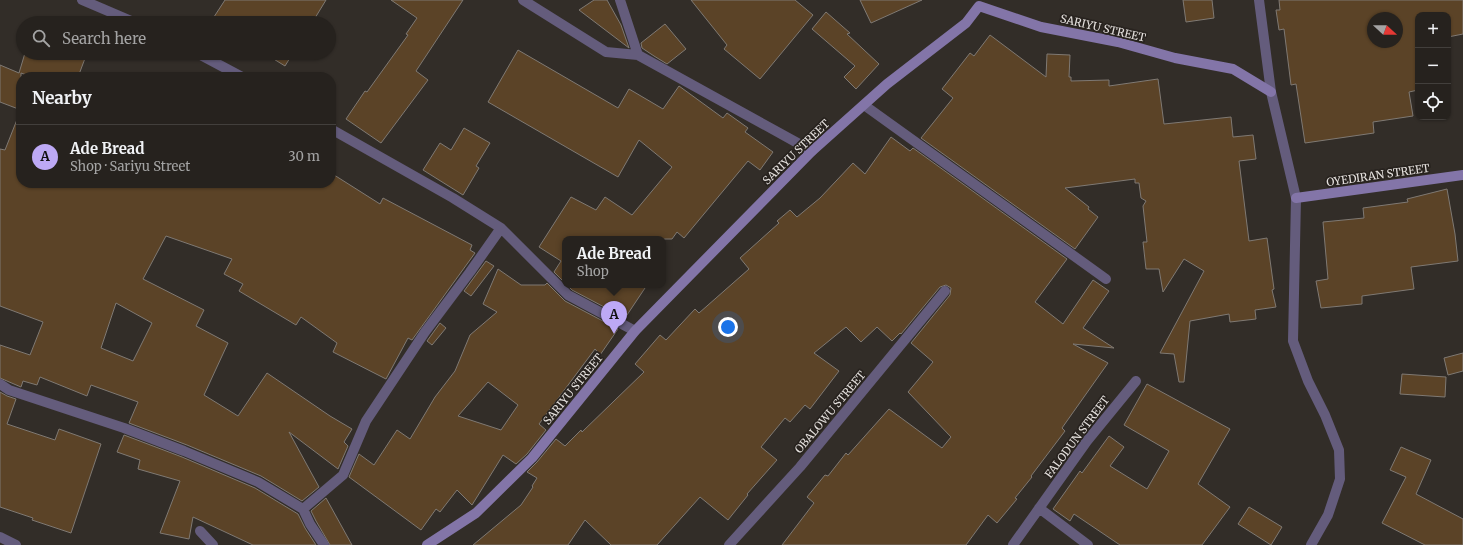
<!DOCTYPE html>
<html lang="en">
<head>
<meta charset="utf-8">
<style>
  body { margin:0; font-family:Merriweather,serif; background:#2e2a27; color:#f1f3f6 }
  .controls { position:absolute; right:12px; top:12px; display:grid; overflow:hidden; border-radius:8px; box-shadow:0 1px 3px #0004 }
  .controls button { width:36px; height:36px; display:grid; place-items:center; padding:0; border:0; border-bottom:1px solid #423f3c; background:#26221e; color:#f1f3f6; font:20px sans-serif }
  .compass { position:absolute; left:1367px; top:12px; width:36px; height:36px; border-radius:50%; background:#26221e; box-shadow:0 1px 3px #0004; rotate:111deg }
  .you { position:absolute; left:728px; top:327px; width:14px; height:14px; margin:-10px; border:3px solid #fff; border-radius:50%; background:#1a73e8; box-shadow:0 0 0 6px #1a73e833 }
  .badge { display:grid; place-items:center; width:26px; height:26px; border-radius:50%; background:#bda9f5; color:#111; font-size:13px; font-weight:700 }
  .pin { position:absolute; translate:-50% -33px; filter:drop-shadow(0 1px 2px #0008) }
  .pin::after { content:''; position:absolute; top:21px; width:14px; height:12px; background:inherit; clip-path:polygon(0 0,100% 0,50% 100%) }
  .popup { position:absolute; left:562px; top:236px; width:104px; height:52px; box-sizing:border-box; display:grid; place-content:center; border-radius:8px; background:#26221e; filter:drop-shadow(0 1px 3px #0005); font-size:13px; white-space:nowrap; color:#a4a4a4 }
  .popup b { font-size:15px; color:#f1f3f6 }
  .popup::after { content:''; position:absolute; left:50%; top:100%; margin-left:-8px; border:8px solid transparent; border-top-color:#26221e }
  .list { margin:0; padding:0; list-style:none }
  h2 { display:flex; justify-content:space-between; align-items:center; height:52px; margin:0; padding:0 16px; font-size:17px }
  h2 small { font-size:13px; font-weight:400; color:#a4a4a4 }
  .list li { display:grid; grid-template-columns:26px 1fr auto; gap:12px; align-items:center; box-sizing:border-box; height:64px; padding:0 16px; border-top:1px solid #423f3c }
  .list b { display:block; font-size:15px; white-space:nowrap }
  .list p { margin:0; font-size:13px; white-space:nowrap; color:#a4a4a4 }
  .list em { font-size:13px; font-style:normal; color:#a4a4a4 }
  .icon { flex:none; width:22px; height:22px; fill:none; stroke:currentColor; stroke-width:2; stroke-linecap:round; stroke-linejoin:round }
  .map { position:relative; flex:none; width:1463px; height:545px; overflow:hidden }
  .search { position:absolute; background:#26221e; box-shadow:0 1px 3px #0004; left:16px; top:16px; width:320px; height:44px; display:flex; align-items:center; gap:10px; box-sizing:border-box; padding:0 14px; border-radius:22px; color:#a4a4a4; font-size:15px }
  .panel { position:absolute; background:#26221e; box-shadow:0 1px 3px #0004; left:16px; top:72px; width:320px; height:116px; border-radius:16px }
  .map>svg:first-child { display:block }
  .building { fill:#5b4327; stroke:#7f7973; fill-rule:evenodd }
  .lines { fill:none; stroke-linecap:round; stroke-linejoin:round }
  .lane { stroke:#645c7c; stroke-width:10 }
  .street { stroke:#645c7c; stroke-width:10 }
  .secondary { stroke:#8375a8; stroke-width:10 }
  .labels { text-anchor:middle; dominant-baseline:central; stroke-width:3.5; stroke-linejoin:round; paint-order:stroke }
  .street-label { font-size:11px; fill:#e5e1de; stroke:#28231f }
</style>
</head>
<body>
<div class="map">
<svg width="1463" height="545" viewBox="0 0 1463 545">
  <rect width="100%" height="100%" fill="#322d28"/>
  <path class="building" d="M225 0H326L312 23H210Z
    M391 0H463L416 71 428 80 381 143 346 119 365 91 367 92 408 35 406 34 417 18Z
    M594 0H607L621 25 629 48 579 10Z
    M691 0H795L813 15 760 79 724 49 727 45Z
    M860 0H922L871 23Z
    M1183 0H1212L1214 18 1186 22Z
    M1279 0H1463V34L1448 37V15H1418V90L1409 92 1413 116 1373 122 1374 133 1305 143 1296 84 1291 85 1284 29 1279 30 1276 10H1280ZM1373 18H1397V42H1373Z
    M826 12 850 33 847 34 879 64 856 89 844 77 855 66 812 29Z
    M665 24 686 49 667 64 654 56 642 48 641 43Z
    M990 35 1046 77 1047 54 1070 55 1069 77H1071V81L1109 80V86L1158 79 1164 124 1231 117 1233 137 1253 135 1256 159 1239 161 1249 241 1267 238 1274 289 1272 290 1276 307 1255 310 1256 319 1230 322 1229 314 1190 321 1184 382H1179L1174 354 1160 353 1204 271 1184 259 1163 292 1159 269H1146L1143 242H1147L1143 206 1146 201 1141 198 1139 183H1135V179L1065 188 1089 207 1088 209 1098 217 1075 249 921 138 953 98 942 89 970 53 974 56Z
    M518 50 618 108 629 89 663 109 679 86 723 118 727 113 748 128 745 132 773 152 760 170 748 161 684 238 677 232 672 239H565V283L554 272 561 261 539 247 571 197 596 210 605 197 632 215 672 167 639 140 618 177 488 102Z
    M25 53H87L78 77H32L21 73V110L0 102V65L19 73Z
    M264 53H293L285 66Z
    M20 112 21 183H331V173L380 204 383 198 472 245 470 250 475 253 412 340 408 338 386 379 333 352 337 343 301 317 296 325 239 291 243 284 224 274 232 259 166 236 143 279 204 310 196 326 228 343 204 395 238 416 267 373 330 416 352 429 344 442 348 446 338 469 289 432 319 487 302 501 261 476 187 445 129 423 138 402 91 385 87 396 40 377 37 385 23 381 21 387 0 378V345L30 355 43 322 0 306V149L5 150ZM116 303 152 323 133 361 101 348Z
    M464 128 490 143 476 166 479 168 463 195 423 170 440 143 451 150Z
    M891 137 910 151 913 148 1067 259 1035 302 1063 324 1093 280 1109 291 1083 328 1114 348 1073 344 1108 363 1062 428 1065 431 1031 476 1032 477 1015 498 1017 499 997 523 988 515 966 545H782L814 503 807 497 825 475 828 476 846 453 848 455 889 409 942 448 951 437 908 392 933 362 911 343 950 295 951 288 946 285 940 287 901 334 900 333 892 341 877 327 861 342 846 327 814 353 839 371 810 409 805 405 790 422 785 418 761 447 777 460 747 494 748 495 728 520 700 497 657 545H611L585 520 568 545H473L521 505 533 487 532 486 537 478 527 472 537 462 556 439 565 446 581 430 582 432 644 372 635 364 660 335 666 340 695 309 699 313 749 269 740 258 779 223 777 221 790 210 797 217 820 198 853 163 865 174Z
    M1447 189 1455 234 1458 261 1411 267 1414 289 1362 296V304L1321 308 1316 281 1328 279 1323 222 1364 218 1363 208 1408 202 1407 199Z
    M486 261 494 266 471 296 464 291Z
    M498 269 521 285H545L547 283 565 301 618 329 600 355 595 349 539 424 546 430 527 454 516 464 503 455 472 505 457 490 440 512 436 509 421 530 349 477 359 454 374 465 397 430 410 439 435 397 455 371 470 335 497 312 483 304ZM488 382 518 405 501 430 458 416Z
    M567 285H647L625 318 572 290Z
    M440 323 446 328 432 345 427 341Z
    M1463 353V371L1448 375 1444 358Z
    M1402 374 1446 377 1445 397 1400 394Z
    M1147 384 1230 429 1198 484 1230 507 1202 545H1120L1074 514 1070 521 1053 509 1080 471 1082 473 1109 436 1124 447 1110 466 1147 489 1169 451 1124 425Z
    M0 392 7 396 16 399 7 424 55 440 59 429 101 444 71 533 32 520 33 518 0 507Z
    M124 435 182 457 255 488 298 514 305 528 316 545H253L193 517 189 539 160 533 180 481 138 469 140 460 117 452Z
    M1401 447 1431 460 1416 494 1463 519V545H1425L1382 523 1406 477 1390 470Z
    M326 498 352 545H330L316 521 311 511Z
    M1249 507 1282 527 1271 545 1238 524Z"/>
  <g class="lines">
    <path class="lane" d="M864 105 1106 279
      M200 531 213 545"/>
    <path class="street" d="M82 0 136 23
      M523 0 606 52 638 55 812 151
      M620 0 638 55
      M1259 0 1271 92 1296 198 1293 341 1308 381 1325 415 1339 450 1340 479 1328 515 1311 545
      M197 53 242 77
      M331 129 453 198 501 228 568 295 635 331
      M0 384 9 390 124 428 184 451 258 482 303 509 310 524 324 545
      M1039 508 1088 545
      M303 509 343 475 366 421 425 332 470 272 501 228
      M0 537 16 545
      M729 545 800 467 945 291
      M1013 545 1087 441 1136 381"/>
    <path class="secondary" d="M1296 198 1463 175
      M427 545 476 513 532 458 635 331 812 151 887 84 966 23 979 6 1041 27 1118 42 1175 58 1233 69 1271 92"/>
  </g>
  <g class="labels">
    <g class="street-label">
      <text transform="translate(1103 28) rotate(13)">SARIYU STREET</text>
      <text transform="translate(796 152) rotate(-44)">SARIYU STREET</text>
      <text transform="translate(1378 175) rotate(-8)">OYEDIRAN STREET</text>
      <text transform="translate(573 389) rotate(-51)">SARIYU STREET</text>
      <text transform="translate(830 412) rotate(-50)">OBALOWU STREET</text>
      <text transform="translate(1077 437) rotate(-53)">FALODUN STREET</text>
    </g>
  </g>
</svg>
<div class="controls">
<button>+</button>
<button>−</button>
<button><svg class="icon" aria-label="locate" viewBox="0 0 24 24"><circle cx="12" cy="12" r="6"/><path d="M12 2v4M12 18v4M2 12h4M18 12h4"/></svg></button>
</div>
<svg class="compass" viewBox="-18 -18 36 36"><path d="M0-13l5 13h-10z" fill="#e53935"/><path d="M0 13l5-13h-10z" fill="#a4a4a4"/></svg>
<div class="you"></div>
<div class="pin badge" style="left:614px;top:334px">A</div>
<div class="popup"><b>Ade Bread</b>Shop</div>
<div class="search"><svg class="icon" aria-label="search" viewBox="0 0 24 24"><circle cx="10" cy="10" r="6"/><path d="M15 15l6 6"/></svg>Search here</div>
<section class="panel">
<h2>Nearby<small></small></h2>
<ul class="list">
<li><span class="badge">A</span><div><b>Ade Bread</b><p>Shop · Sariyu Street</p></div><em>30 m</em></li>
</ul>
</section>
</div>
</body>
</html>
